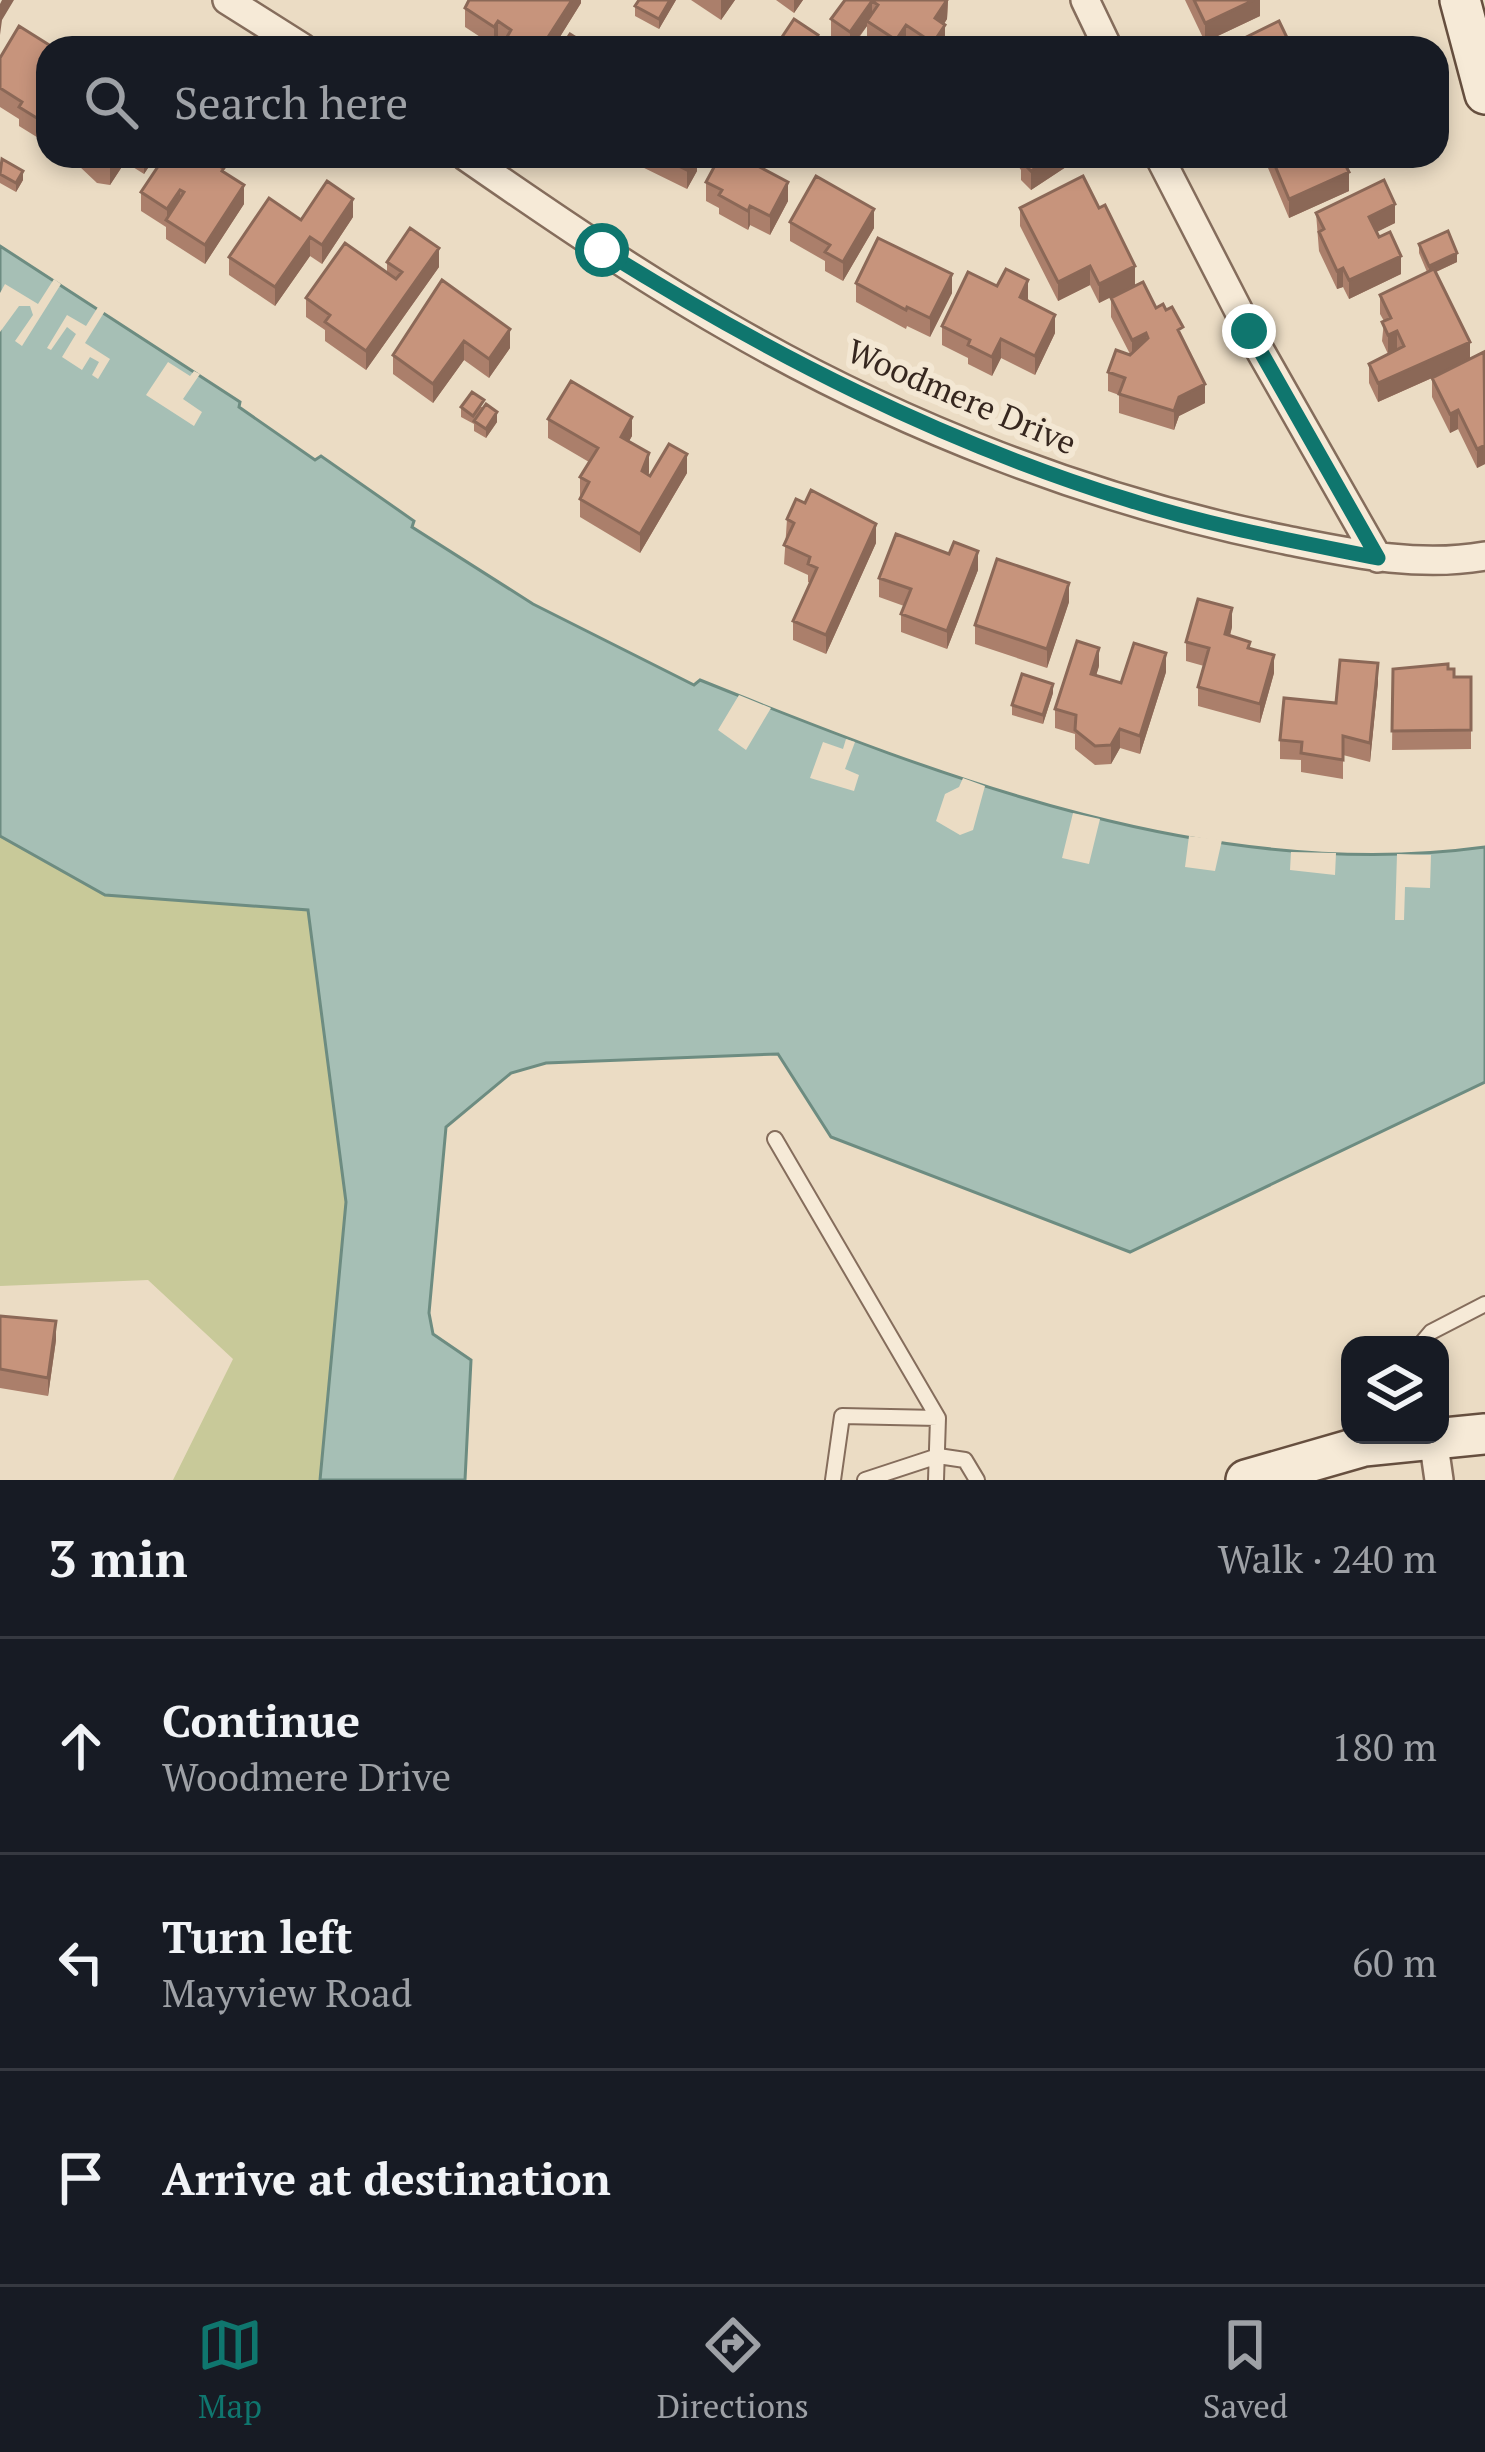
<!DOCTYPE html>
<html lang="en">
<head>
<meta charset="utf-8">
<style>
  body { margin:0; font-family:"PT Serif",serif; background:#242831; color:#f1f3f6 }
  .controls { position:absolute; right:36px; bottom:36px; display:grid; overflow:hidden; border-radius:24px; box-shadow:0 6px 18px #0003 }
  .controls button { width:108px; height:108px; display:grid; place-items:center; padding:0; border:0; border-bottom:3px solid #363941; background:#171b24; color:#f1f3f6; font:60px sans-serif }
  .stop { position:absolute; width:36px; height:36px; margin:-27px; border:9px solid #0f766e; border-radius:50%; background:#fff }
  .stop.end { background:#0f766e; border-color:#fff; box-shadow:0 3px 12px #0008 }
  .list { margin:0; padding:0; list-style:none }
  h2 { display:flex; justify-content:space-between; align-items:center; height:156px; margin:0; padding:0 48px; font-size:51px }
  h2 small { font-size:39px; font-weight:400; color:#9ea1a6 }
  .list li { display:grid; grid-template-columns:78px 1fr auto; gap:36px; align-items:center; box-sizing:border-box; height:216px; padding:0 48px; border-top:3px solid #363941 }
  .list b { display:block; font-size:45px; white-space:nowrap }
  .list p { margin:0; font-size:39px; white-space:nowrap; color:#9ea1a6 }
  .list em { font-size:39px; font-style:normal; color:#9ea1a6 }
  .icon { flex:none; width:66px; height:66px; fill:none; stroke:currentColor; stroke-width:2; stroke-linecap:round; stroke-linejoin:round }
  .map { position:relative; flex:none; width:1485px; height:1480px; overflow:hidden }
  .search { position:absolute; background:#171b24; box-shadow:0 6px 18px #0003; left:36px; right:36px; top:36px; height:132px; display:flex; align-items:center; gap:30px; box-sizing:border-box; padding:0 42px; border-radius:36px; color:#9ea1a6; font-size:45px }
  .sheet { height:804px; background:#171b24 }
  nav { display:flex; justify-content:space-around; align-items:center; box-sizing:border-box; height:168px; border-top:3px solid #363941; background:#171b24; font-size:33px; color:#9ea1a6 }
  nav a { display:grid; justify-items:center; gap:6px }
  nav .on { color:#0f766e }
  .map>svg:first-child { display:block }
  .green { fill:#c8c999 }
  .water { fill:#a6bfb5; stroke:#6d8c81; stroke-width:3 }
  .pier { fill:#ebdcc4 }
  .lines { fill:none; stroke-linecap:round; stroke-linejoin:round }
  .lane-casing { stroke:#856d5c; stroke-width:18 }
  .street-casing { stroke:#856d5c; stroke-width:32 }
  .secondary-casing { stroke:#664f3f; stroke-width:44 }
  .lane { stroke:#f6ead7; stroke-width:14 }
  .street { stroke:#f6ead7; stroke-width:27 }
  .secondary { stroke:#f6ead7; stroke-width:39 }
  .wall { fill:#ab7f6b }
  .shaded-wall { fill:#8b6857 }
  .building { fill:#c7947c; stroke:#8b6857; stroke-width:3 }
  .route { stroke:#0f766e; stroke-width:15 }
  .labels { text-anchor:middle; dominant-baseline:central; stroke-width:12; stroke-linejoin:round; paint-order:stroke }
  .street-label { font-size:33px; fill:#36271f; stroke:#f3e7d3 }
</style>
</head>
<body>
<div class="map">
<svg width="1485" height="1480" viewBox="0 0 1485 1480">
  <rect width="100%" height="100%" fill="#ebdcc4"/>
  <path class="green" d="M0 836 105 895 308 909 346 1202 320 1480H173L233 1359 148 1280 0 1286Z"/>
  <path class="water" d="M0 246 240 402 239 407 315 460 321 456 414 521 412 527 533 604 694 685 700 680C946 779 1215 884 1485 847V1082L1130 1252 831 1137 778 1054 546 1063 511 1073 446 1127 429 1313 433 1334 471 1360 465 1480H320L346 1202 308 910 105 895 0 836Z"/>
  <path class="pier" d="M54 279 61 284 22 346 15 341 33 315 30 306H19L0 332V293L5 284 38 304Z
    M98 307 105 311 85 343 110 359 98 379 92 375 99 362 90 357 82 370 62 357 76 334 67 327 51 350 47 348 67 315 86 326Z
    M168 362 190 376 194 371 200 374 183 399 202 412 194 426 146 395Z
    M739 695 771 708 746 750 718 730Z
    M846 739 855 742 845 769 859 775 854 791 810 778 823 742 843 749Z
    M963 778 985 786 973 830 960 835 936 821 945 794 959 787Z
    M1073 813 1100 819 1089 864 1062 858Z
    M1189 836 1222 840 1215 871 1185 867Z
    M1291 852 1336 853 1335 875 1290 870Z
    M1397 854 1431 855 1430 888 1405 887 1404 920H1395Z"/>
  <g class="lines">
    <defs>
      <path id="lane" d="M775 1139 938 1418 936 1480
        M1420 1345 1431 1332 1485 1304
        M833 1480 842 1416 938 1418
        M865 1480 938 1456 965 1460 977 1480"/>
      <path id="street" d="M227 0 303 48
        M1085 0 1108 48
        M465 156C550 215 635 273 725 325 897 425 1091 501 1286 540 1351 553 1418 568 1485 556
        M1159 156 1249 331 1378 558
        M1433 1438 1439 1480"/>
      <path id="secondary" d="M1460 0 1485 94
        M1246 1480 1364 1446 1485 1434"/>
    </defs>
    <use href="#lane" class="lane-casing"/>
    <use href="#street" class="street-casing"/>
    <use href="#secondary" class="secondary-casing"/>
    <use href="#lane" class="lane"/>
    <use href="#street" class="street"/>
    <use href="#secondary" class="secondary"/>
  </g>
  <path class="wall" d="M581 0V3L553 48H507V45L498 40 494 46 465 27V8Z
    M676 0 659 29 635 16V6Z
    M691 0H735L721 20Z
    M776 0H803L794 13Z
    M845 0H948L947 19 944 24 945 44 942 48H912L906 44 904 48H879L867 40V26L852 48H846L831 38V19Z
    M1185 0H1260V16L1205 42Z
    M48 48V131L46 130 40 139 19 126V119L0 107V58Z
    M79 156H156L144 174 125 162 110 185 97 183 79 166Z
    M165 156H221L216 165 224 173 244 204 205 264 166 239V227L141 211V192Z
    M632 156H697V171L687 189 632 162Z
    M1011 156H1072V163L1031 190 1021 180V170Z
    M1263 156H1341L1349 191 1289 218Z
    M0 162 23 180 16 192 0 183Z
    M706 182 788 201 770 235 750 225 748 230 719 214V208L706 201Z
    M1020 208 1135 285 1099 303 1090 285 1058 301 1020 226Z
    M1316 213 1395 223 1376 232 1401 274 1349 299 1343 287 1337 289 1319 251Z
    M353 217 322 264 310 256 275 306 229 275V257L301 220Z
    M790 222 874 228 843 281 825 271V261L790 241Z
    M1419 244 1457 262 1436 272 1470 360 1485 354V464L1477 468 1458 429 1450 433 1432 397V378L1378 402 1369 383V364L1388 354 1382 341 1384 321 1380 314V295L1427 272 1419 253Z
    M387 262 439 267 366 370 325 341V330L306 317V298L387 272Z
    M442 280 510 348 489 378 464 360 433 403 393 374V355Z
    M856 283 952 293 930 337 907 326 906 329 856 302Z
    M997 286 1028 299 1055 333 1035 375 1001 358 992 376 968 364V358L942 345V326Z
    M1111 298 1156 308 1183 340 1205 403 1179 416 1174 430 1119 413V395L1108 391V372L1130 354 1111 317Z
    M461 407H484L497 422 486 438 474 431V424L461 417Z
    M548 419 632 436 629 441 649 472 648 475 687 473 640 553 580 517V477L589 462 548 438Z
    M787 519 876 543 826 654 793 640V621L810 583 808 582V575L784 564Z
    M978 570 947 649 901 632V614L904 606 879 597V578Z
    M1069 602 1047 668 975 644V625Z
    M1232 627 1230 636 1274 673 1260 723 1198 706V687L1204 666 1186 661V642Z
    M1099 666 1096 675 1121 683 1166 672 1140 754 1120 748 1111 764 1095 765 1075 749V734L1055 728V709Z
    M1393 669H1448L1454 677H1471V749L1392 750Z
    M1378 682 1370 762 1343 755V779L1301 772V760L1280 759V740L1336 703Z
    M1053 693 1043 724 1012 715V705Z
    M0 1316 56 1340 48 1396 0 1388Z"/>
  <path class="shaded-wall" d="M2 0H14L2 20 0 35V4Z
    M572 0H581V3L553 48H541Z
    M670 0H676L659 29V19Z
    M721 0H735L721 20Z
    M794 0H803L794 13Z
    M948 0 947 19 935 37V18Z
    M1254 0H1260V16L1205 42V23Z
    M872 1V19L867 21V26L850 48V32Z
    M498 21V40L494 46V27Z
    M906 25V44L904 48H896V40Z
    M945 25V44L942 48H933V43Z
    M46 111V130L40 139V120Z
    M116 156H125V162L110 185V166Z
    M144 156H156L144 174Z
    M209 156H221L206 179V161Z
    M694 156H697V171L687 189V170Z
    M1054 156H1072V163L1031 190V171Z
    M23 171V180L16 192V183Z
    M1349 172V191L1289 218V199Z
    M788 182V201L770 235V216Z
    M244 185V204L205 264V245Z
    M180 190V208L167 221V209Z
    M353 199V217L322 264V245Z
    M1395 204V223L1369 236V217Z
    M750 206V225L748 230V211Z
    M874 209V228L843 281V262Z
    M310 237V256L275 306V287Z
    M439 248V267L366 370V351Z
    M1457 253V262L1429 275V266Z
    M1401 256V274L1349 299V280Z
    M1090 266V285L1058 301V282Z
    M1135 266V285L1099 303V284Z
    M1343 268V287L1337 289V271Z
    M952 274V293L930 337V318Z
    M1028 280V299L1020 316V297Z
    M1055 315V333L1035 375V356Z
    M510 329V348L489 378V359Z
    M1397 331V350L1388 354V335Z
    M1146 333V352L1132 359V340Z
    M1001 339V358L992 376V357Z
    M464 341V360L433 403V384Z
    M1470 342V361L1378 402V383Z
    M1205 384V403L1179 416 1174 430V411L1179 397Z
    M1458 410V429L1450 433V414Z
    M497 412V422L486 438V429Z
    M632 417V436L621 455V437Z
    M1485 445V464L1477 468V449Z
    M649 453V472L642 490V471Z
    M687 454V473L640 553V534Z
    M876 524V543L826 654V635Z
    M978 551V570L947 649V631Z
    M1069 583V602L1047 668V649Z
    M1232 608V627L1225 653V634Z
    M1099 648V666L1091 693V674Z
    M1166 653V672L1140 754V736Z
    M1274 655V673L1260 723V704Z
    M1378 663V682L1370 762V743Z
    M1053 684V693L1043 724V715Z
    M1120 729V748L1111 764V745Z
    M56 1321V1340L48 1396V1378Z"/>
  <path class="building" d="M469 0H572L541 48H524L507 37 511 30 498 21 494 27 465 8Z
    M639 0H670L659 19 635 6Z
    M845 0H947L935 18 945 25 933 43 906 25 896 40 867 21 878 5 872 1 850 32 831 19Z
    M1194 0H1254L1205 23Z
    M794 19 818 35 810 48H786L778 43Z
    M1279 21 1292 48H1224Z
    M19 26 54 48H48V112L46 111 40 120 19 107 22 102 0 88V58Z
    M570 34 592 48H561Z
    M88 156H116L110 166 97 164Z
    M165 156H209L206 161 224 168 222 171 244 185 205 245 166 220 184 192 180 190 167 209 141 192Z
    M658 156H694L687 170Z
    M720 156H739L788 182 770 216 750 206 748 211 719 195 722 190 706 182Z
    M1024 156H1054L1031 171 1021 161 1025 158Z
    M1271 156H1341L1349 172 1289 199Z
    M2 159 23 171 16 183 0 174Z
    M816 176 874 209 843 262 825 252 830 245 790 222Z
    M1083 176 1099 208 1105 205 1135 266 1099 284 1090 266 1058 282 1020 208Z
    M1384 180 1395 204 1369 217 1379 237 1390 232 1401 256 1349 280 1343 268 1337 271 1319 232 1324 229 1316 213Z
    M327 181 353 199 322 245 310 237 275 287 229 257 269 198 301 220Z
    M410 228 439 248 366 351 325 322 330 315 306 298 345 243 396 279 402 272 387 262Z
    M1448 231 1457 253 1429 266 1419 244Z
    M878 238 952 274 930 318 907 307 906 310 856 283Z
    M1006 269 1028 280 1020 297 1055 315 1035 356 1001 339 992 357 968 345 970 340 942 326 968 272 997 286Z
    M1434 269 1470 342 1378 383 1369 364 1404 346 1397 331 1388 335 1382 322 1391 318 1380 295Z
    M442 280 510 329 489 359 464 341 433 384 393 355Z
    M1143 282 1156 308 1163 304 1166 310 1172 307 1183 327 1178 330 1205 384 1179 397 1174 411 1119 394 1125 378 1108 372 1116 350 1130 355 1148 338 1146 333 1132 340 1111 298Z
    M1484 352 1485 445 1477 449 1458 410 1450 414 1432 378Z
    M571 381 632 417 621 437 649 453 642 471 650 476 669 444 687 454 640 534 580 499 589 482 580 477 598 448 548 419Z
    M472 392 484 400 473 416 461 407Z
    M486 404 497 412 486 429 474 421Z
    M811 490 876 524 826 635 793 621 817 568 808 564 810 557 784 545 794 523 787 519 796 499 805 503Z
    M896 534 949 554 954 542 978 551 947 631 901 614 911 589 879 578Z
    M997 559 1069 583 1047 649 975 625Z
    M1198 599 1232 608 1225 634 1250 642 1248 648 1274 655 1260 704 1198 687 1209 648 1186 642Z
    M1077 641 1099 648 1091 674 1121 683 1134 643 1166 653 1140 736 1120 729 1111 745 1095 746 1075 730 1076 715 1055 709Z
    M1340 660 1378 663 1370 743 1343 736V760L1301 753 1302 742 1280 740 1284 698 1336 703Z
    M1448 664V669H1454V677H1471V730L1392 731 1393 669Z
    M1022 674 1053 684 1043 715 1012 705Z
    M0 1316 56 1321 48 1378 0 1369Z"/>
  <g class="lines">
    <path class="route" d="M602 250C769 354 941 442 1129 500 1210 526 1294 541 1378 558L1249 331"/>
  </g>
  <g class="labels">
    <g class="street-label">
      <text transform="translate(962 396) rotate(23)">Woodmere Drive</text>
    </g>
  </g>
</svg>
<div class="controls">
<button><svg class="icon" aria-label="layers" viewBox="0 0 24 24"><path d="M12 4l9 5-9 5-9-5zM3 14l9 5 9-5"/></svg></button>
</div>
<div class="stop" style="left:602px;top:250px"></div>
<div class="stop end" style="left:1249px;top:331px"></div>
<div class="search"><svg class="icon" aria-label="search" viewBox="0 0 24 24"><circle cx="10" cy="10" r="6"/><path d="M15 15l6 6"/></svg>Search here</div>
</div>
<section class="sheet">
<h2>3 min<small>Walk · 240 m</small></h2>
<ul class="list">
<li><svg class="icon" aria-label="ahead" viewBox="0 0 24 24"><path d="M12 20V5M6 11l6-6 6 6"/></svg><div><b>Continue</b><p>Woodmere Drive</p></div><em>180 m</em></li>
<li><svg class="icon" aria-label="left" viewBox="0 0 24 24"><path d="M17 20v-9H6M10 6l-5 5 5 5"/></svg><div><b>Turn left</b><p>Mayview Road</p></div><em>60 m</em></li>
<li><svg class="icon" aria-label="arrive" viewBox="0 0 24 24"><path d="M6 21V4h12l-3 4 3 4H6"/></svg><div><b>Arrive at destination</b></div></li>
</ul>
</section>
<nav>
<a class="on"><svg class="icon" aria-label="map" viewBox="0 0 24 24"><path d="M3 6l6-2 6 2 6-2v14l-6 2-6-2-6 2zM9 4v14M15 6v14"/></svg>Map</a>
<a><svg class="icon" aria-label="directions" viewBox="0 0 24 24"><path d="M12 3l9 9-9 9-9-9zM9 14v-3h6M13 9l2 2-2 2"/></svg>Directions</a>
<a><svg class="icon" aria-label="saved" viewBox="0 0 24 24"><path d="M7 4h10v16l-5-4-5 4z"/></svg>Saved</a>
</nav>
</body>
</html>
